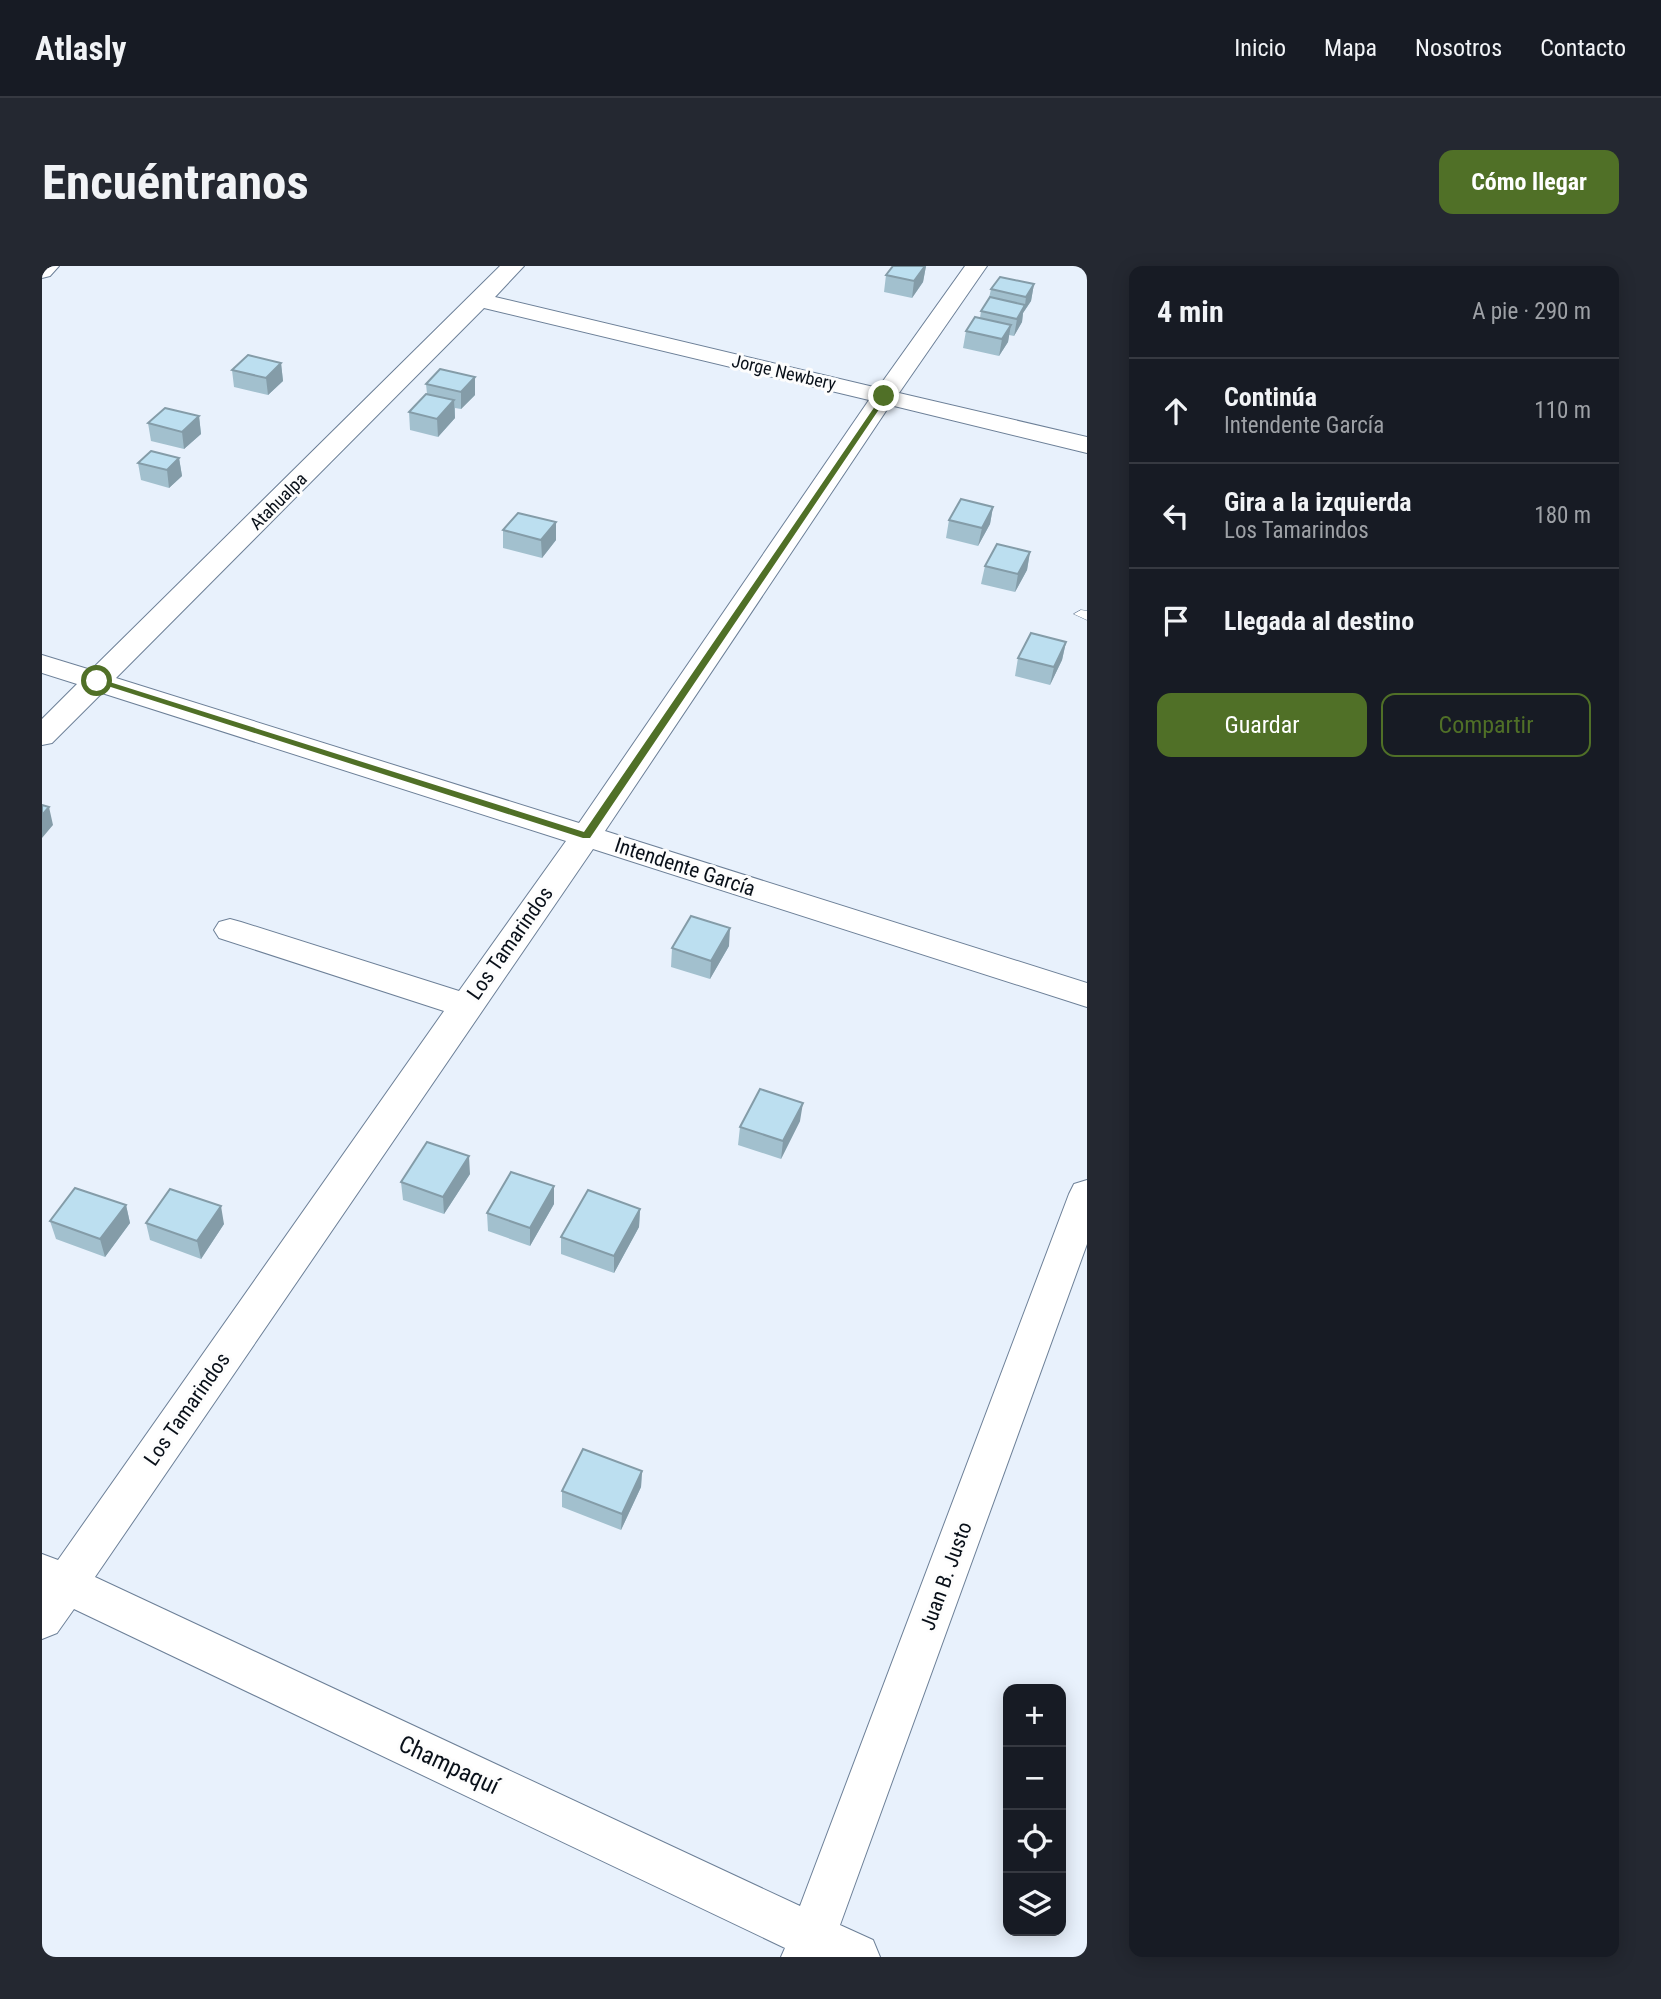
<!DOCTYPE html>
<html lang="es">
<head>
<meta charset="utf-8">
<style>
  body { margin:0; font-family:"Roboto Condensed",sans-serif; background:#242831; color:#f1f3f6 }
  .controls { position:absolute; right:21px; bottom:21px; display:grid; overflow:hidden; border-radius:14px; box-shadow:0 4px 18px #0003 }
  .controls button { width:63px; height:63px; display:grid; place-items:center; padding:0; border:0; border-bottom:2px solid #363941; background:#171b24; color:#f1f3f6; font:35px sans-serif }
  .stop { position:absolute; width:21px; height:21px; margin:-16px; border:5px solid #507027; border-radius:50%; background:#fff }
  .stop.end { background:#507027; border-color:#fff; box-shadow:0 2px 7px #0008 }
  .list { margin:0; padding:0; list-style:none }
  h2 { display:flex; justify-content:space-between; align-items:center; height:91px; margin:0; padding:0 28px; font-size:30px }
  h2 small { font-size:23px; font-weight:400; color:#9ea1a6 }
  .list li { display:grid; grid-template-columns:46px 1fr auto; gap:21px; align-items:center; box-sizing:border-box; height:105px; padding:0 28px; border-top:2px solid #363941 }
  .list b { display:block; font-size:26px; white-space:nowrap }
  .list p { margin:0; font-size:23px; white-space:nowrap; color:#9ea1a6 }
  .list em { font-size:23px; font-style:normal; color:#9ea1a6 }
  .actions { display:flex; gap:14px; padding:21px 28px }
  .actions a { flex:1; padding:16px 0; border:2px solid #507027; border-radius:14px; text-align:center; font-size:24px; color:#507027 }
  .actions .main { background:#507027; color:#fff }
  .icon { flex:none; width:38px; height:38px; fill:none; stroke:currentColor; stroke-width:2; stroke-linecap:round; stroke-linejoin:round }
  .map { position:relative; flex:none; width:1045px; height:1691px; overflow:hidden; border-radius:14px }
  header { display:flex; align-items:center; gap:42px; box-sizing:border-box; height:98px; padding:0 35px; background:#171b24; border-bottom:2px solid #363941 }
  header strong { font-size:33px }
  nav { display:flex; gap:38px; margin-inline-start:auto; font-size:24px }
  .intro { display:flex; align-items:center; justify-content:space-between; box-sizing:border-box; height:168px; padding:0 42px }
  h1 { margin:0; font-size:49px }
  .button { padding:18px 32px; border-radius:14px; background:#507027; color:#fff; font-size:24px; font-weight:700 }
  main { display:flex; gap:42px; padding:0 42px }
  aside { flex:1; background:#171b24; border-radius:14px; box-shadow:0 4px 18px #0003 }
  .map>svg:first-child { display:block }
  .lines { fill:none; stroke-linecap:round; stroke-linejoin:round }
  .service-casing { stroke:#6d8098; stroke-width:1 }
  .minor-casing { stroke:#6d8098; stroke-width:2 }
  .service { fill:#fff; fill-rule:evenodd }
  .minor { fill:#fff; fill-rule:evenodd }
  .wall { fill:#a2c0ce }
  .shaded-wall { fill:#849ca8 }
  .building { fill:#bcdff0; stroke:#849ca8; stroke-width:2 }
  .route { fill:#507027 }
  .labels { text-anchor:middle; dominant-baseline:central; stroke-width:6; stroke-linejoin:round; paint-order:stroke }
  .far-street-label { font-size:18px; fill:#091019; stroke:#fdfdfd }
  .street-label { font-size:21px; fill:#091019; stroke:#fdfdfd }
  .near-street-label { font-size:24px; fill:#091019; stroke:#fdfdfd }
</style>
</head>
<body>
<header>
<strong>Atlasly</strong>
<nav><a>Inicio</a><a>Mapa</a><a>Nosotros</a><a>Contacto</a></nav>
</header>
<div class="intro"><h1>Encuéntranos</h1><a class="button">Cómo llegar</a></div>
<main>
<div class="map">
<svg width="1045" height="1691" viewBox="0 0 1045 1691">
  <rect width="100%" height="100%" fill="#e8f1fc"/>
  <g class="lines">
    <defs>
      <path id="service" d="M1039 344 1045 345V354L1032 348Z"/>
      <path id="minor" d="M0 0H17L8 10 0 12Z
        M458 0H482L453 31 836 122 923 0H945L857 127 1045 171V187L848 139 563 565 1045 717V741L551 583 53 1311 758 1640 1027 928 1032 918 1045 914V978L798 1659 831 1674 838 1691H739L743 1682 32 1343 15 1367 0 1373V1288L16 1294 402 745 177 672 172 664 177 656 188 653 199 656 417 725 524 575 60 427 10 477 0 479V453L35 418 0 407V389L49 404ZM442 42 827 134 537 557 74 412Z"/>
    </defs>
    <use href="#service" class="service-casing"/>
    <use href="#minor" class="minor-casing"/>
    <use href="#service" class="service"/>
    <use href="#minor" class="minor"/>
  </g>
  <path class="wall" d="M884 0 881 16 870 32 842 26 844 9Z
    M958 11 992 18 989 35 981 47 980 56 972 70 967 69 966 76 957 90 921 82 924 65 933 51 938 52 939 45 947 32 949 23Z
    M239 97 241 115 226 129 192 121 190 104Z
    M384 118 433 129 419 143 413 142V152L396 171 368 164 367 146 385 128Z
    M157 150 159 168 142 183 109 175 106 157Z
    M137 192 140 210 127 222 99 214 96 197Z
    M951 241 948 258 936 280 904 272 907 254Z
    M514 256V274L500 292 461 282V264Z
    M988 286 985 304 973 326 939 318 943 300Z
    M1024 376 1020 394 1008 419 973 410 976 392Z
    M687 680 668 713 629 701 630 682Z
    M758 855 739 893 696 879 698 861Z
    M428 908 402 948 361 934 359 916Z
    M512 920V938L488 980 446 965 445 947Z
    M84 939 88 957 63 991 14 973 8 955Z
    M598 943 597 961 572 1007 519 988V971Z
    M104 957 182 958 159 993 108 974Z
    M600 1205 599 1221 579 1264 520 1241V1225Z"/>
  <path class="shaded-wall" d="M884 0 881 16 870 32 872 15Z
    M992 18 989 35 981 47 980 56 972 70 975 53 983 39 984 31Z
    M969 59 966 76 957 90 960 73Z
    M239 97 241 115 226 129 224 112Z
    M433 111V129L419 143V126Z
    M412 134 413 152 396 171 395 153Z
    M157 150 159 168 142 183 140 166Z
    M137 192 140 210 127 222 125 204Z
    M951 241 948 258 936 280 940 262Z
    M514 256V274L500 292 499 274Z
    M988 286 985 304 973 326 976 308Z
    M1024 376 1020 394 1008 419 1012 401Z
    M7 541 11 559 0 572V549Z
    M688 662 687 680 668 713 669 695Z
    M761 837 758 855 739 893 741 875Z
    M427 890 428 908 402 948 401 931Z
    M512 920V938L488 980V962Z
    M84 939 88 957 63 991 58 973Z
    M179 940 182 958 159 993 155 975Z
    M598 943 597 961 572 1007V990Z
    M600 1205 599 1221 579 1264 580 1248Z"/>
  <path class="building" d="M851 0H883L872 15 844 9Z
    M958 11 992 18 984 31 949 23Z
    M948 31 983 39 975 53 939 45Z
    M933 51 969 59 960 73 924 65Z
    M206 89 239 97 224 112 190 104Z
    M398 103 433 111 419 126 384 118Z
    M384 128 412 134 395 153 367 146Z
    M123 142 157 150 140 166 106 157Z
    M109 185 137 192 125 204 96 197Z
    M919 233 951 241 940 262 907 254Z
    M476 247 514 256 499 274 461 264Z
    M955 278 988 286 976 308 943 300Z
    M989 367 1024 376 1012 401 976 392Z
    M0 539 7 541 0 549Z
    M649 650 688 662 669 695 630 682Z
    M718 823 761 837 741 875 698 861Z
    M385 876 427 890 401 931 359 916Z
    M469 906 512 920 488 962 445 947Z
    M33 922 84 939 58 973 8 955Z
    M128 923 179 940 155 975 104 957Z
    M546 924 598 943 572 990 519 971Z
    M541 1183 600 1205 580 1248 520 1225Z"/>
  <path class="route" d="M842 127 846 130 548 572H541L50 415 58 413 542 566Z"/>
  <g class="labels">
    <g class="far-street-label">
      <text transform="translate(742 106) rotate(13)">Jorge Newbery</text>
      <text transform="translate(236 235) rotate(-45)">Atahualpa</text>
    </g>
    <g class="street-label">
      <text transform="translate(643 601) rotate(18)">Intendente García</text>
      <text transform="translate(468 677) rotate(-55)">Los Tamarindos</text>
      <text transform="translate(145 1143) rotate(-55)">Los Tamarindos</text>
      <text transform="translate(904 1310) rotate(-70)">Juan B. Justo</text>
    </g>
    <g class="near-street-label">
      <text transform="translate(407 1499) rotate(25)">Champaquí</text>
    </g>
  </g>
</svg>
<div class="controls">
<button>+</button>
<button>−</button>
<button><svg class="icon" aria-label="locate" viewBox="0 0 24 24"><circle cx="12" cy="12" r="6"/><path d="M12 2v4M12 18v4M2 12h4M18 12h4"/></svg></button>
<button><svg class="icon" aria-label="layers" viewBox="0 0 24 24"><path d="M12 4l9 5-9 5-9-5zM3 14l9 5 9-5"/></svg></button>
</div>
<div class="stop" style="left:55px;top:415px"></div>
<div class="stop end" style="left:842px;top:130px"></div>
</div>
<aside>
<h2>4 min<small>A pie · 290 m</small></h2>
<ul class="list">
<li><svg class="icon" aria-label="ahead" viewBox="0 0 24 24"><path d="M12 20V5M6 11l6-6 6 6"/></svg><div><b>Continúa</b><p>Intendente García</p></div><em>110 m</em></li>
<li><svg class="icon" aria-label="left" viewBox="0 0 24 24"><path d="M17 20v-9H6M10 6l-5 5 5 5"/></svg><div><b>Gira a la izquierda</b><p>Los Tamarindos</p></div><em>180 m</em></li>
<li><svg class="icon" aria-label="arrive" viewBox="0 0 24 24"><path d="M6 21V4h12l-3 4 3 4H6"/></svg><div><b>Llegada al destino</b></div></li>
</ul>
<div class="actions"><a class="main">Guardar</a><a>Compartir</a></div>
</aside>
</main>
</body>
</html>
